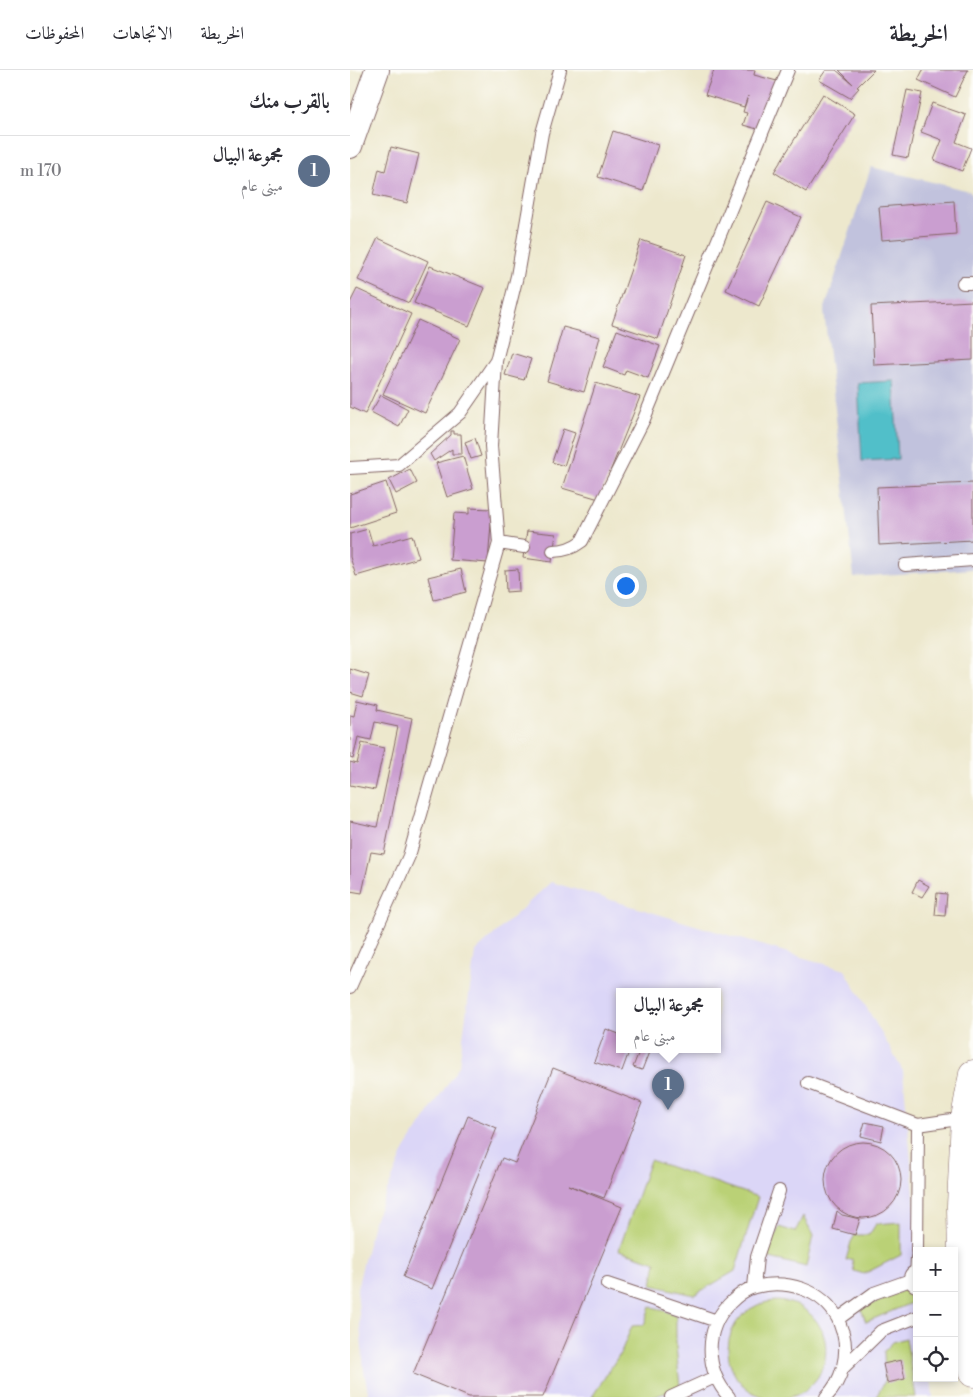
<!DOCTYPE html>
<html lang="ar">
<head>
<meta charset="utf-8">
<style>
  body { margin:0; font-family:"Libre Bodoni",Amiri,serif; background:#f7f7f7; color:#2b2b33; direction:rtl }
  .controls { position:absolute; right:15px; bottom:15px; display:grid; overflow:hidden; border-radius:0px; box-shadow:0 2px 8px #0003 }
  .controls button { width:45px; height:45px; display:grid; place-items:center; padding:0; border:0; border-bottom:1px solid #e1e1e2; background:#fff; color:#2b2b33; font:25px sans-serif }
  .you { position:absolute; left:275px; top:515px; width:18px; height:18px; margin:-12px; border:4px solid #fff; border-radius:50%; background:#1a73e8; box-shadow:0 0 0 8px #1a73e833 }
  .badge { display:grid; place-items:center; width:32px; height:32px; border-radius:50%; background:#ea580c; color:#fff; font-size:16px; font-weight:700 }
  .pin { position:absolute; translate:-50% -41px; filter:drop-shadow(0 1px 2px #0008) }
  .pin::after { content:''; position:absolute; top:26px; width:18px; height:15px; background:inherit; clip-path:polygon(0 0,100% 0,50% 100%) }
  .popup { position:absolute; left:266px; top:918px; width:105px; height:65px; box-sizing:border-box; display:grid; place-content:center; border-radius:0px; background:#fff; filter:drop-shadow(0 1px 4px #0005); font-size:16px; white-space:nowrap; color:#7c7c81 }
  .popup b { font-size:19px; color:#2b2b33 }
  .popup::after { content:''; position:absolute; left:50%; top:100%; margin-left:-10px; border:10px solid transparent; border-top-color:#fff }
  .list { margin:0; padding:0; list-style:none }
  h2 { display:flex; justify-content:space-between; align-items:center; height:65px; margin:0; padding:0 20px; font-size:21px }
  h2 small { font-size:16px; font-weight:400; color:#7c7c81 }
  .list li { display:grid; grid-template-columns:32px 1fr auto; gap:15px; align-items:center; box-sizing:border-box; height:70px; padding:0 20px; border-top:1px solid #e1e1e2 }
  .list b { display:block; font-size:19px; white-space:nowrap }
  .list p { margin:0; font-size:16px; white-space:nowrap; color:#7c7c81 }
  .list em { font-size:16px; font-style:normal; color:#7c7c81 }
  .icon { flex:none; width:28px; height:28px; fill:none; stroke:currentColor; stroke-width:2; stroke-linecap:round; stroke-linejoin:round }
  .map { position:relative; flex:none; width:623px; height:1327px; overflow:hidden; direction:ltr }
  header { display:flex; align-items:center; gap:30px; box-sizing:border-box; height:70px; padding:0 25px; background:#fff; border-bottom:1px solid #e1e1e2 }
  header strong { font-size:24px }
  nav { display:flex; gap:28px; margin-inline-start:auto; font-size:18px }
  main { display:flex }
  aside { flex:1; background:#fff }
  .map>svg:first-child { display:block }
  .built { fill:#dbd6f7; fill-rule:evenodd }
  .industrial { fill:#c1c2dd }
  .green { fill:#bad176; stroke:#827850 }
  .water { fill:#51bfc9; stroke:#4e6f7a }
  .building { fill:#ca9ed0 }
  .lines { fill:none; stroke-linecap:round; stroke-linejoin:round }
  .service-casing { stroke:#836564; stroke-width:14 }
  .minor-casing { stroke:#836564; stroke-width:26 }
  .tertiary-casing { stroke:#836564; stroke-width:29 }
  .service { stroke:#fff; stroke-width:12 }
  .minor { stroke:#fff; stroke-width:24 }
  .tertiary { stroke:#fff; stroke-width:28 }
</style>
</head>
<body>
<header>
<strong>الخريطة</strong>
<nav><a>الخريطة</a><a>الاتجاهات</a><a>المحفوظات</a></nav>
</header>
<main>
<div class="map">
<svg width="623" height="1327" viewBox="0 0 623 1327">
  <rect width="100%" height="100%" fill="#fdfcf7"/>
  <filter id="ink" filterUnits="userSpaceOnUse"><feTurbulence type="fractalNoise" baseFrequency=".02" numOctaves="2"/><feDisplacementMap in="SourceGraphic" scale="10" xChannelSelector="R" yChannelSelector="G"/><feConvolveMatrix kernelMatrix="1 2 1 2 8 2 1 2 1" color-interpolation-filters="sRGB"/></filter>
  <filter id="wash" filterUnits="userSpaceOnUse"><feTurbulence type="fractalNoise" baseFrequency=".0096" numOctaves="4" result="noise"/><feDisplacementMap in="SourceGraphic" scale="20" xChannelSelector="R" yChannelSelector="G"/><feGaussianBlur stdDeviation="1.12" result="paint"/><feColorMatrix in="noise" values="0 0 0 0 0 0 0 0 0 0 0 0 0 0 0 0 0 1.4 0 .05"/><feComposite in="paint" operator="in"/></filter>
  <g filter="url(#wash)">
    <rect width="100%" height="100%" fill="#ede8cd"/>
    <path class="built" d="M201 812 495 900 553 1001 569 1181H567V1308H581L583 1327H19L14 1301 7 1219 23 1153 55 1079 109 996 125 882ZM269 921H367V979H269Z"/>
    <path class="industrial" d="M521 97 619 121 623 126V499L504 507 474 241Z"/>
    <path class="green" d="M300 1090 408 1127 385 1201 344 1225 302 1215 306 1192 269 1180Z
      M453 1146 463 1166 456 1197 416 1187 429 1157 445 1162Z
      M551 1152V1185L514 1204 504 1201 502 1189 496 1190 501 1172 505 1165H519L526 1154Z
      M556 1219 561 1233 516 1252 511 1239Z
      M378 1280a49 49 0 1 1 98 0a49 49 0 1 1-98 0Z
      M300 1236 326 1245V1276L330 1317 304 1327H242L271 1282 282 1256 294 1255Z
      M556 1268 566 1327H526L535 1311 534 1281 543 1272Z"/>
    <path class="water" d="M544 311 548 389 512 391 508 313Z"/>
    <g id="blocks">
      <path class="building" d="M364 0H405L404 5 427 11 411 60 393 55 397 43 393 42 398 26 394 37 355 25Z
        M476 0H486L503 14 489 0H524L507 17 509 18 500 28 469 10Z
        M573 0H618L605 27 568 10Z
        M557 20 572 23 558 88 543 85Z
        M473 24 505 44 456 122 424 102Z
        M582 33 616 45 606 72 621 78 612 101 584 90 592 70 571 62Z
        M263 61 308 75 293 121 248 107Z
        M41 77 69 84 57 133 23 125 29 99 35 101Z
        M604 131 606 164 532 170 529 137Z
        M417 132 451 147 409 236 376 220Z
        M28 168 78 191 59 233 8 210Z
        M291 170 336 185 308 269 262 254Z
        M80 196 135 218 119 256 64 233Z
        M7 219 61 244 15 344 0 337V233Z
        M623 231V290L524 295 521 236Z
        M68 250 110 269 75 343 33 324Z
        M213 257 250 267 234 322 197 311Z
        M267 260 310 276 298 308 276 300 274 305 253 297Z
        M162 283 181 289 174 310 155 305Z
        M246 313 290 327 249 429 212 418Z
        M31 325 58 339 49 357 21 342Z
        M213 359 225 363 214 396 202 392Z
        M101 361H104V364H111L112 384H102V379L84 391 80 384 101 365Z
        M125 368 131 386 121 389 115 372Z
        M113 386 123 419 97 427 86 393Z
        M60 399 67 413 46 424 39 410Z
        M36 412 46 443 0 458V424Z
        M623 413V470L529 475 527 417Z
        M119 438 142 439 138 493 100 490 104 443 119 444Z
        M18 459 23 476 62 465 69 488 6 506 0 487V464Z
        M177 461 206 464 202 492 173 488Z
        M111 499 116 522 84 530 78 507Z
        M168 499 169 521 156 522 155 500Z
        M0 599 19 605 13 626 0 622Z
        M7 630 28 635 27 640 62 648 34 784 21 782 12 823 0 821V751L27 757 48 657 25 652 21 670 8 667 3 689 0 688V645L4 646Z
        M12 673 34 678 25 720 0 715V692L7 694Z
        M568 810 579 816 572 827 562 822Z
        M587 823 597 824 595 846 585 845Z
        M256 959 269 964V979H280L272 1001 244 992Z
        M290 979 299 982 292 1000 283 997Z
        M203 998 292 1033 254 1128 218 1115 272 1137 193 1327H119L63 1304 152 1088 165 1093Z
        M118 1046 147 1058 82 1219 53 1207Z
        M515 1052 534 1056 531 1071 511 1066Z
        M475 1110a38 38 0 1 1 76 0a38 38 0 1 1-76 0Z
        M487 1141 492 1145 510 1149 505 1165 483 1159Z
        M551 1290 555 1309 537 1313 533 1294Z"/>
    </g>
  </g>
  <g filter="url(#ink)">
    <use href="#blocks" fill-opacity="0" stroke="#836564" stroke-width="1"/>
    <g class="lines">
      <defs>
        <path id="service" d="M613 213H623
          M0 398 49 395 110 343 146 291
          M149 473 174 477
          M203 481C215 481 223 478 232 471L294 349 438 0
          M555 495 623 490
          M0 917 59 786 149 473 141 376 146 291 167 206 192 63 210 0
          M458 1013 568 1055
          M567 1181 568 1055 615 1048
          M257 1214 367 1251
          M404 1217 407 1187 429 1121
          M488 1249 524 1223 566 1208 567 1187
          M493 1298 531 1261 567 1247
          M321 1327 365 1307
          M379 1327C355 1300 354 1260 379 1234 386 1227 396 1219 405 1217 436 1209 472 1219 488 1249 490 1253 491 1259 493 1263 499 1285 492 1311 476 1327"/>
        <path id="minor" d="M0 76 27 0
          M566 1208 567 1210"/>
        <path id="tertiary" d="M623 1004 615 1048 611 1136 613 1245 619 1286 623 1303"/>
      </defs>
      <use href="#service" class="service-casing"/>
      <use href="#minor" class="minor-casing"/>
      <use href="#tertiary" class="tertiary-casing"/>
      <use href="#service" class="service"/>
      <use href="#minor" class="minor"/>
      <use href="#tertiary" class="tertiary"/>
    </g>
  </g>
</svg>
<div class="controls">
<button>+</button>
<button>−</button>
<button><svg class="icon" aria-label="locate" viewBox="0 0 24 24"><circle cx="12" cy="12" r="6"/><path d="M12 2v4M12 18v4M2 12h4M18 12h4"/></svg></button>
</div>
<div class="you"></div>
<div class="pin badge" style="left:318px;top:1040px;background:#5c6f8a">1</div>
<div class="popup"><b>مجموعة البيال</b>مبنى عام</div>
</div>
<aside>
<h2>بالقرب منك<small></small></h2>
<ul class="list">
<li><span class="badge" style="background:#5c6f8a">1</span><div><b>مجموعة البيال</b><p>مبنى عام</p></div><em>170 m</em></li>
</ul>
</aside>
</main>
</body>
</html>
